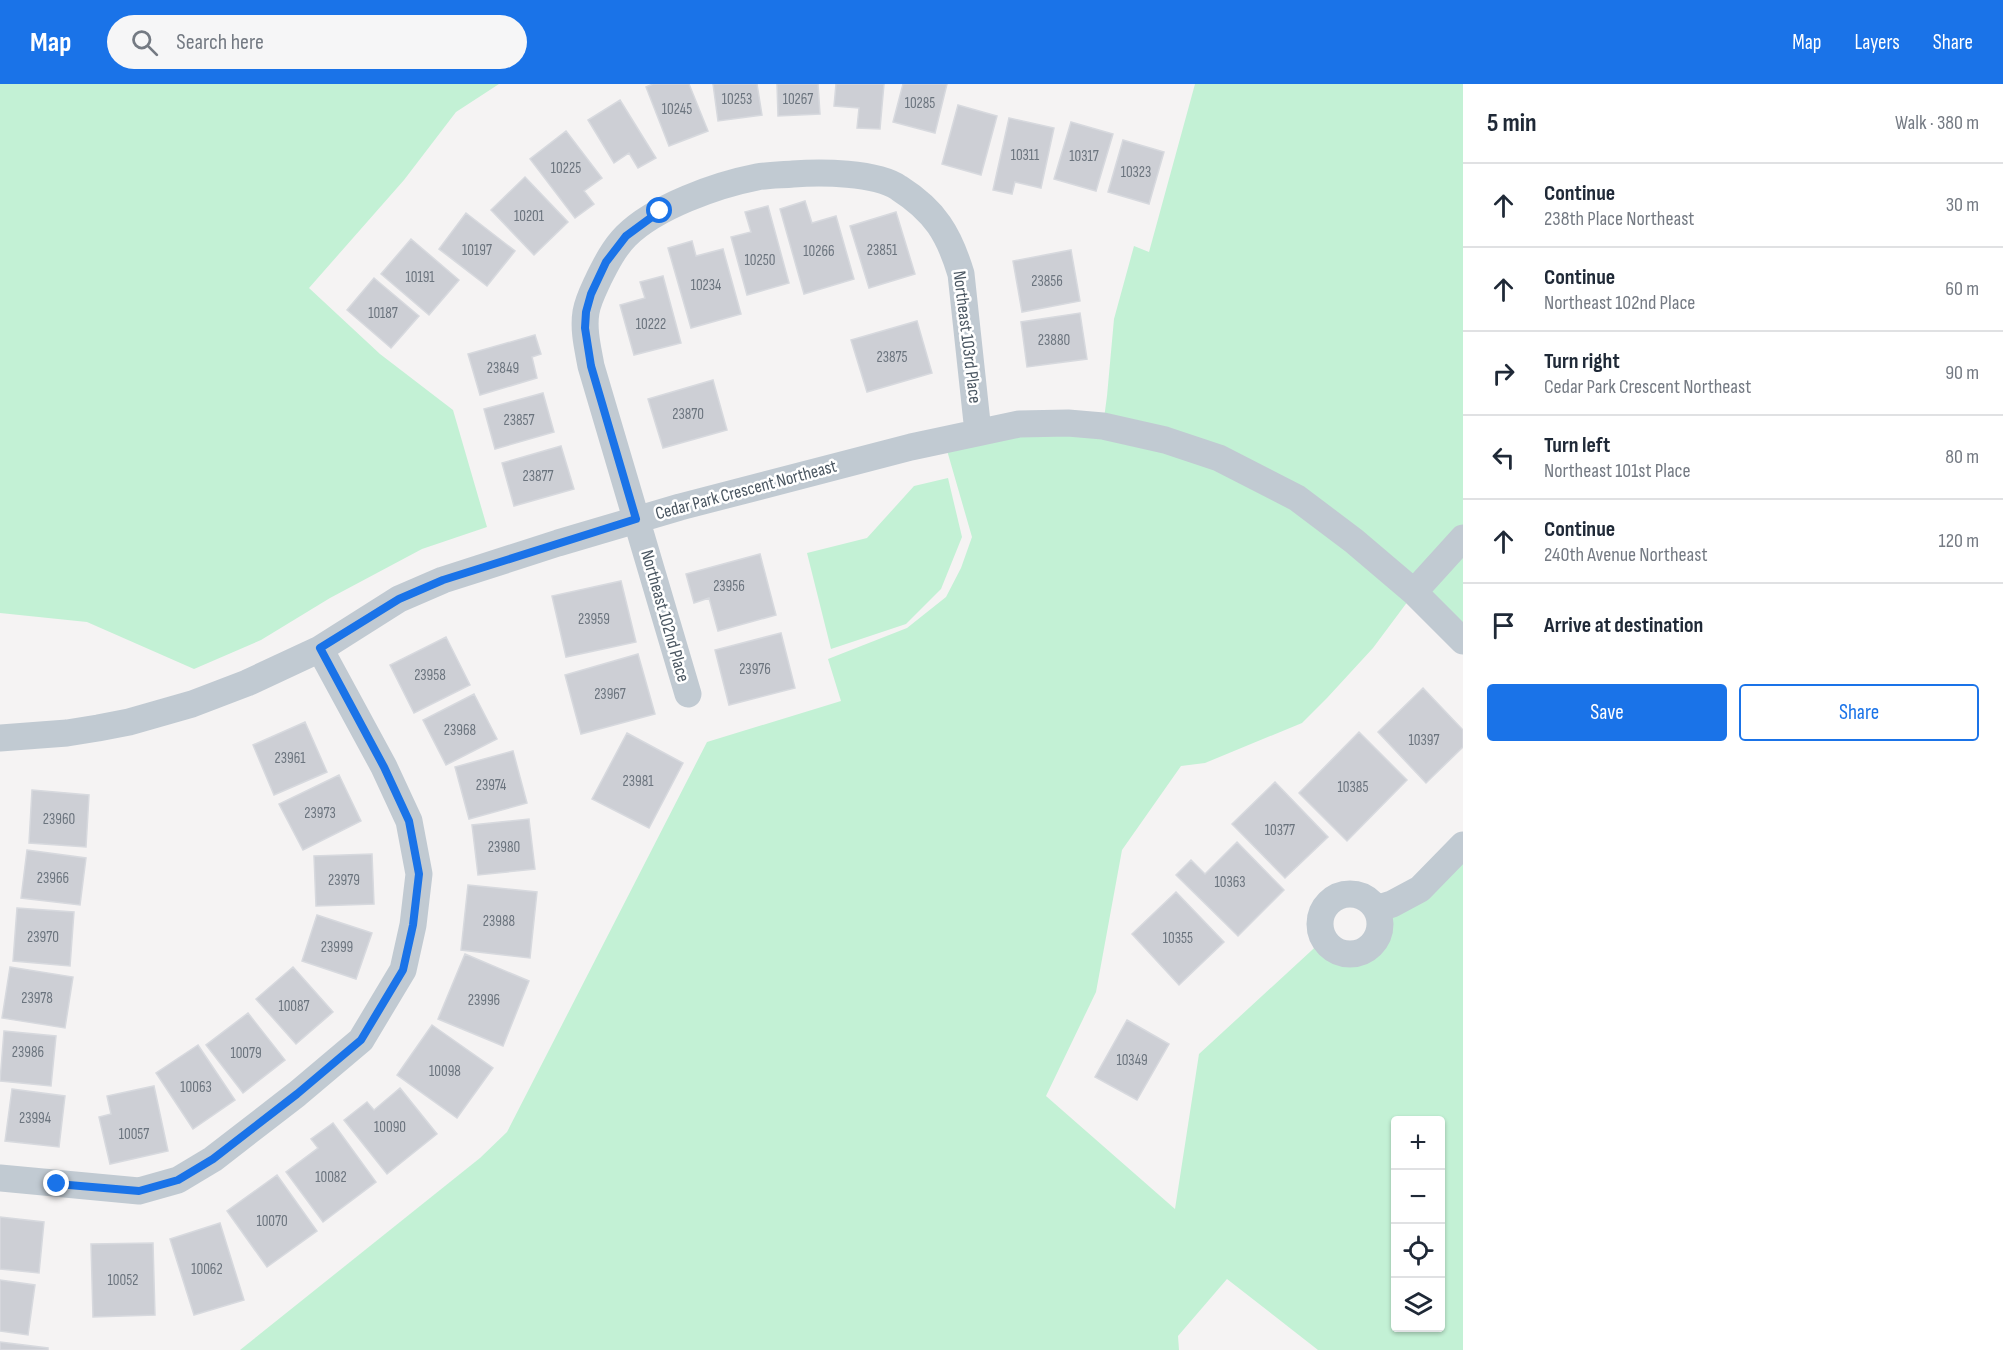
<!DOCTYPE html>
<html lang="en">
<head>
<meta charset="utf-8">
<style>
  body { margin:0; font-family:"Sofia Sans Condensed",sans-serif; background:#f6f6f7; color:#1f2937 }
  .controls { position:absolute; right:18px; bottom:18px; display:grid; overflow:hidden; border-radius:6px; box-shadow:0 2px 4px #0004 }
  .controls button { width:54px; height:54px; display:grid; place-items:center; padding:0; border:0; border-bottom:2px solid #e0e1e3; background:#fff; color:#1f2937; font:30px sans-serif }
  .stop { position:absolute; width:18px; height:18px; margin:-14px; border:4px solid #1a73e8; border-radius:50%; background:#fff }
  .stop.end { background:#1a73e8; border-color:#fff; box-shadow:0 2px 6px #0008 }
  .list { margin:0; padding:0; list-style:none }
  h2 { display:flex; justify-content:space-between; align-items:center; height:78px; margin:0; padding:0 24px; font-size:26px }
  h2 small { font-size:20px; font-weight:400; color:#747a83 }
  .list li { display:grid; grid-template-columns:39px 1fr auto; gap:18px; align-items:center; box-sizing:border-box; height:84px; padding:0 24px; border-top:2px solid #e0e1e3 }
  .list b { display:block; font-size:22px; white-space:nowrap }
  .list p { margin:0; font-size:20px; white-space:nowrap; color:#747a83 }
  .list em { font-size:20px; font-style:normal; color:#747a83 }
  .actions { display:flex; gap:12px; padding:18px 24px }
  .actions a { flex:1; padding:14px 0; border:2px solid #1a73e8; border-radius:6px; text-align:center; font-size:21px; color:#1a73e8 }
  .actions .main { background:#1a73e8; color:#fff }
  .icon { flex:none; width:33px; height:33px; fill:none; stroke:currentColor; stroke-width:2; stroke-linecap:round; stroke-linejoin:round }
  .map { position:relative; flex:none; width:1463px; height:1266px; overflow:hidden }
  header { display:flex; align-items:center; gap:36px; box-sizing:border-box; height:84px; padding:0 30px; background:#1a73e8; color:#fff }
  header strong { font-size:28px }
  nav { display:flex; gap:33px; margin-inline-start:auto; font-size:21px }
  .search { width:420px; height:54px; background:#f6f6f7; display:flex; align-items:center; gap:15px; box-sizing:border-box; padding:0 21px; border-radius:33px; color:#747a83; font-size:22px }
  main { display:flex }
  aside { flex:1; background:#fff }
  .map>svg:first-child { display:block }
  .green { fill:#c3f1d5; fill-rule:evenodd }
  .building { fill:#cdcfd5; stroke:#d7d9de; stroke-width:1.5 }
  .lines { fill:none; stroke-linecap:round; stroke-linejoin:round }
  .street { stroke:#c1cad2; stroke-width:27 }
  .route { stroke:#1a73e8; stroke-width:8 }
  .labels { text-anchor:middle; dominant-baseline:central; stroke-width:5; stroke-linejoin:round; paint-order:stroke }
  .number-label { font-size:15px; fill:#6b747e }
  .street-label { font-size:18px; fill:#4a5661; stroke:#fff }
</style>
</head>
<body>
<header>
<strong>Map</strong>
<div class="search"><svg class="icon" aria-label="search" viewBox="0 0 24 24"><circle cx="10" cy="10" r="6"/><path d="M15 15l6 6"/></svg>Search here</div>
<nav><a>Map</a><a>Layers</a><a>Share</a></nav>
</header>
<main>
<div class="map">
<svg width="1463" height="1266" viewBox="0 0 1463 1266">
  <rect width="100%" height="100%" fill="#f5f3f3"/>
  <path class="green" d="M0 0H499L456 28 404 96 309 204 380 270 453 326 487 443 422 465 330 514 261 556 194 585 87 538 0 529Z
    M1195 0H1463V557L1414 509 1373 564 1327 614 1302 639 1205 679 1181 682 1122 766 1096 908 1046 1012 1175 1125 1199 970 1324 855C1347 881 1380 870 1379 835L1463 761V1266H1318L1227 1195 1178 1252 1179 1266H240L480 1074 507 1048 707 658 841 617 828 575 907 544 946 513 961 484 972 453 944 356 1103 342 1107 312 1114 235 1134 162 1149 168ZM1396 1036H1440V1244H1396Z
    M948 394 962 453 941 505 906 540 831 565 807 469 867 454 914 402Z"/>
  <path class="building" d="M653 0H689L708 47 669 62 646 3Z
    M713 0H757L762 31 718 37Z
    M777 0H818L820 30 778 32Z
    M836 0H884L880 45 857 44 859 24 834 22Z
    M903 0H947L935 49 893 38Z
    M620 16 656 74 638 84 629 69 614 79 588 36Z
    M958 21 997 32 981 91 942 80Z
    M1009 34 1054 44 1041 104 1015 98 1012 110 993 106Z
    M1071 38 1113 50 1096 107 1054 95Z
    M566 47 602 94 584 107 594 120 575 134 530 75Z
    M1123 56 1164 68 1149 120 1108 108Z
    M525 93 568 138 534 171 491 126Z
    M805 117 812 139 836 132 854 195 804 210 780 125Z
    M768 122 789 199 747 211 731 153 751 148 745 128Z
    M896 128 915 190 869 204 850 142Z
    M466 129 515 167 487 202 439 165Z
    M411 155 459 196 429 231 381 190Z
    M692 157 696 172 723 165 741 230 691 244 668 164Z
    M1071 166 1080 217 1022 228 1013 177Z
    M663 192 681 259 634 271 620 221 645 214 640 198Z
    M374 194 419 232 391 264 347 226Z
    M1080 229 1087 275 1027 283 1021 238Z
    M917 237 932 289 867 308 851 256Z
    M535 251 541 270 532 273 537 294 480 311 468 270Z
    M713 296 727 346 663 364 648 315Z
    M543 309 554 348 495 365 484 325Z
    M561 362 574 405 514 422 502 379Z
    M760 470 776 531 718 547 709 514 694 519 686 490Z
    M621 497 636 558 566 573 552 512Z
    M781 549 795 604 729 621 715 566Z
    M446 553 470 601 414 629 390 581Z
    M638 570 655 630 581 650 565 591Z
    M1423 604 1463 646V663L1426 699 1378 648Z
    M474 610 497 655 446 681 423 636Z
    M305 638 327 688 274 711 253 661Z
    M1359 648 1407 696 1347 757 1299 709Z
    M627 649 683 679 649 744 592 715Z
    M513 667 527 719 469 735 455 683Z
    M339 691 361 737 303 766 279 720Z
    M1275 698 1328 753 1285 794 1232 740Z
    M32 706 89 711 86 763 29 759Z
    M529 735 535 785 478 791 472 741Z
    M1237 758 1284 806 1238 852 1176 791 1191 776 1205 790Z
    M27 766 86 774 80 821 21 814Z
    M372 770 374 820 316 822 314 772Z
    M468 801 537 808 530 874 461 866Z
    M1176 808 1224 858 1179 901 1132 850Z
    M17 824 74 828 70 882 13 877Z
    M317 831 372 849 356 895 302 877Z
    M465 870 529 897 503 962 438 935Z
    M10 883 73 893 65 944 2 934Z
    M293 883 333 928 296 960 256 915Z
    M248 929 285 976 243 1009 206 961Z
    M1127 936 1169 960 1137 1016 1095 993Z
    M432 941 493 984 457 1034 397 991Z
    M4 947 56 952 51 1002 0 997Z
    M198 961 235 1016 193 1045 156 989Z
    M154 1002 168 1067 110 1080 99 1033 111 1030 107 1012Z
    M400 1004 437 1050 387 1090 344 1036 367 1018 374 1026Z
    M12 1005 65 1012 59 1063 5 1057Z
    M333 1039 376 1098 323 1138 286 1088 318 1064 311 1055Z
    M277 1091 317 1147 267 1183 227 1127Z
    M0 1133 44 1138 39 1189 0 1185Z
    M220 1139 244 1216 194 1231 170 1155Z
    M153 1159 155 1231 93 1233 91 1160Z
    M0 1196 35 1201 28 1251 0 1247Z
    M0 1258 48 1264V1266H0Z"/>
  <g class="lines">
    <path class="street" d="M1414 508 1463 454
      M688 610 591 282C588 265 583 246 586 228 588 216 594 205 599 194 606 180 614 164 626 152 655 123 716 101 757 93 768 91 781 91 793 90 820 88 876 88 899 104 935 127 949 150 961 190L978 348
      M0 654 67 649 98 644 129 638 192 620 247 599 320 565 399 515 443 496 558 459 680 423 911 363 1019 340 1068 339 1103 342 1165 356 1219 374 1297 414 1354 457 1414 508 1463 557
      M1320 840a30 30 0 1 1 60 0a30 30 0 1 1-60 0Z
      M1376 825 1392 820 1420 805 1463 761
      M0 1094 139 1107 178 1096 213 1075 297 1010 361 956 403 886 413 841 419 790 409 737 384 683 320 565"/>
  </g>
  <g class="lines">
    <path class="route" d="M57 1100 139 1107 178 1096 213 1075 297 1010 361 956 403 886 413 841 419 790 409 737 384 683 320 564 399 515 443 496 636 435 591 282 585 244 586 228 591 210 606 178 626 152 660 127"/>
  </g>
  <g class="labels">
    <g class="number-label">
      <text x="737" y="15">10253</text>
      <text x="798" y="15">10267</text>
      <text x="920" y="19">10285</text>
      <text x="677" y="25">10245</text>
      <text x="1025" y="71">10311</text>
      <text x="1084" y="72">10317</text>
      <text x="566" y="84">10225</text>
      <text x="1136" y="88">10323</text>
      <text x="529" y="132">10201</text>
      <text x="477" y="166">10197</text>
      <text x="882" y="166">23851</text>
      <text x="819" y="167">10266</text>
      <text x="760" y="176">10250</text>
      <text x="420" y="193">10191</text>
      <text x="1047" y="197">23856</text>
      <text x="706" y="201">10234</text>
      <text x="383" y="229">10187</text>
      <text x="651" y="240">10222</text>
      <text x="1054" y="256">23880</text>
      <text x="892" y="273">23875</text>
      <text x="503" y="284">23849</text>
      <text x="688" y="330">23870</text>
      <text x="519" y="336">23857</text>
      <text x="538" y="392">23877</text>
      <text x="729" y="502">23956</text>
      <text x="594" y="535">23959</text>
      <text x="755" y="585">23976</text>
      <text x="430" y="591">23958</text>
      <text x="610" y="610">23967</text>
      <text x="460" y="646">23968</text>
      <text x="1424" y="656">10397</text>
      <text x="290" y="674">23961</text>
      <text x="638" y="697">23981</text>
      <text x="491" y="701">23974</text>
      <text x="1353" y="703">10385</text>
      <text x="320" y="729">23973</text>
      <text x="59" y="735">23960</text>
      <text x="1280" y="746">10377</text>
      <text x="504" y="763">23980</text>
      <text x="53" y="794">23966</text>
      <text x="344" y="796">23979</text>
      <text x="1230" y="798">10363</text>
      <text x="499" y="837">23988</text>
      <text x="43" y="853">23970</text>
      <text x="1178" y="854">10355</text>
      <text x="337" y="863">23999</text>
      <text x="37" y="914">23978</text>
      <text x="484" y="916">23996</text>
      <text x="294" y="922">10087</text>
      <text x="28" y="968">23986</text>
      <text x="246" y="969">10079</text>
      <text x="1132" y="976">10349</text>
      <text x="445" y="987">10098</text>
      <text x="196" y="1003">10063</text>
      <text x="35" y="1034">23994</text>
      <text x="390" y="1043">10090</text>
      <text x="134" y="1050">10057</text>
      <text x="331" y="1093">10082</text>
      <text x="272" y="1137">10070</text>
      <text x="207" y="1185">10062</text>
      <text x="123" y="1196">10052</text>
    </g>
    <g class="street-label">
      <text transform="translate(967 253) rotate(83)">Northeast 103rd Place</text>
      <text transform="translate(746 406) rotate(-15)">Cedar Park Crescent Northeast</text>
      <text transform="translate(665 532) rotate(74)">Northeast 102nd Place</text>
    </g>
  </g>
</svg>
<div class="controls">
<button>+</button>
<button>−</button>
<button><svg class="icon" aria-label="locate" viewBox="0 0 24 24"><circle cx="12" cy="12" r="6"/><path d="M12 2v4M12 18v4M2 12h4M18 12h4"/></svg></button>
<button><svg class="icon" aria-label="layers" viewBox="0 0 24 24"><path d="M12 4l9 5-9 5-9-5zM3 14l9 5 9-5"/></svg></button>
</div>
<div class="stop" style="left:660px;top:127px"></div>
<div class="stop end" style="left:57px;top:1100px"></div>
</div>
<aside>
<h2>5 min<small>Walk · 380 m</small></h2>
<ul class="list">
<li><svg class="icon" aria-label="ahead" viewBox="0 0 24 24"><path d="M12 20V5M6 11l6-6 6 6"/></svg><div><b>Continue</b><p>238th Place Northeast</p></div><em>30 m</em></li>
<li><svg class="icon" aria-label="ahead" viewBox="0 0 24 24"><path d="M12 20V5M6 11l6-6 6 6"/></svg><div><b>Continue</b><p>Northeast 102nd Place</p></div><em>60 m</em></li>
<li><svg class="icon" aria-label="right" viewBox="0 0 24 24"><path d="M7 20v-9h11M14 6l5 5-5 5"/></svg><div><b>Turn right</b><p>Cedar Park Crescent Northeast</p></div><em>90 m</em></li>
<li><svg class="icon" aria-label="left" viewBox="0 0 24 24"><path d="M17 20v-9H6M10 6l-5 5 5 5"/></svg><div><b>Turn left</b><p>Northeast 101st Place</p></div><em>80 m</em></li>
<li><svg class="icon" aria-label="ahead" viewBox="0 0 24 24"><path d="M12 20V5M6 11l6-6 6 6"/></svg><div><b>Continue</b><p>240th Avenue Northeast</p></div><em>120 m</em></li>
<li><svg class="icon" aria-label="arrive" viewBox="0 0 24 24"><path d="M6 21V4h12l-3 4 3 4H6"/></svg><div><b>Arrive at destination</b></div></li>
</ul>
<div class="actions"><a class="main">Save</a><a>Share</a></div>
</aside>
</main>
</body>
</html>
